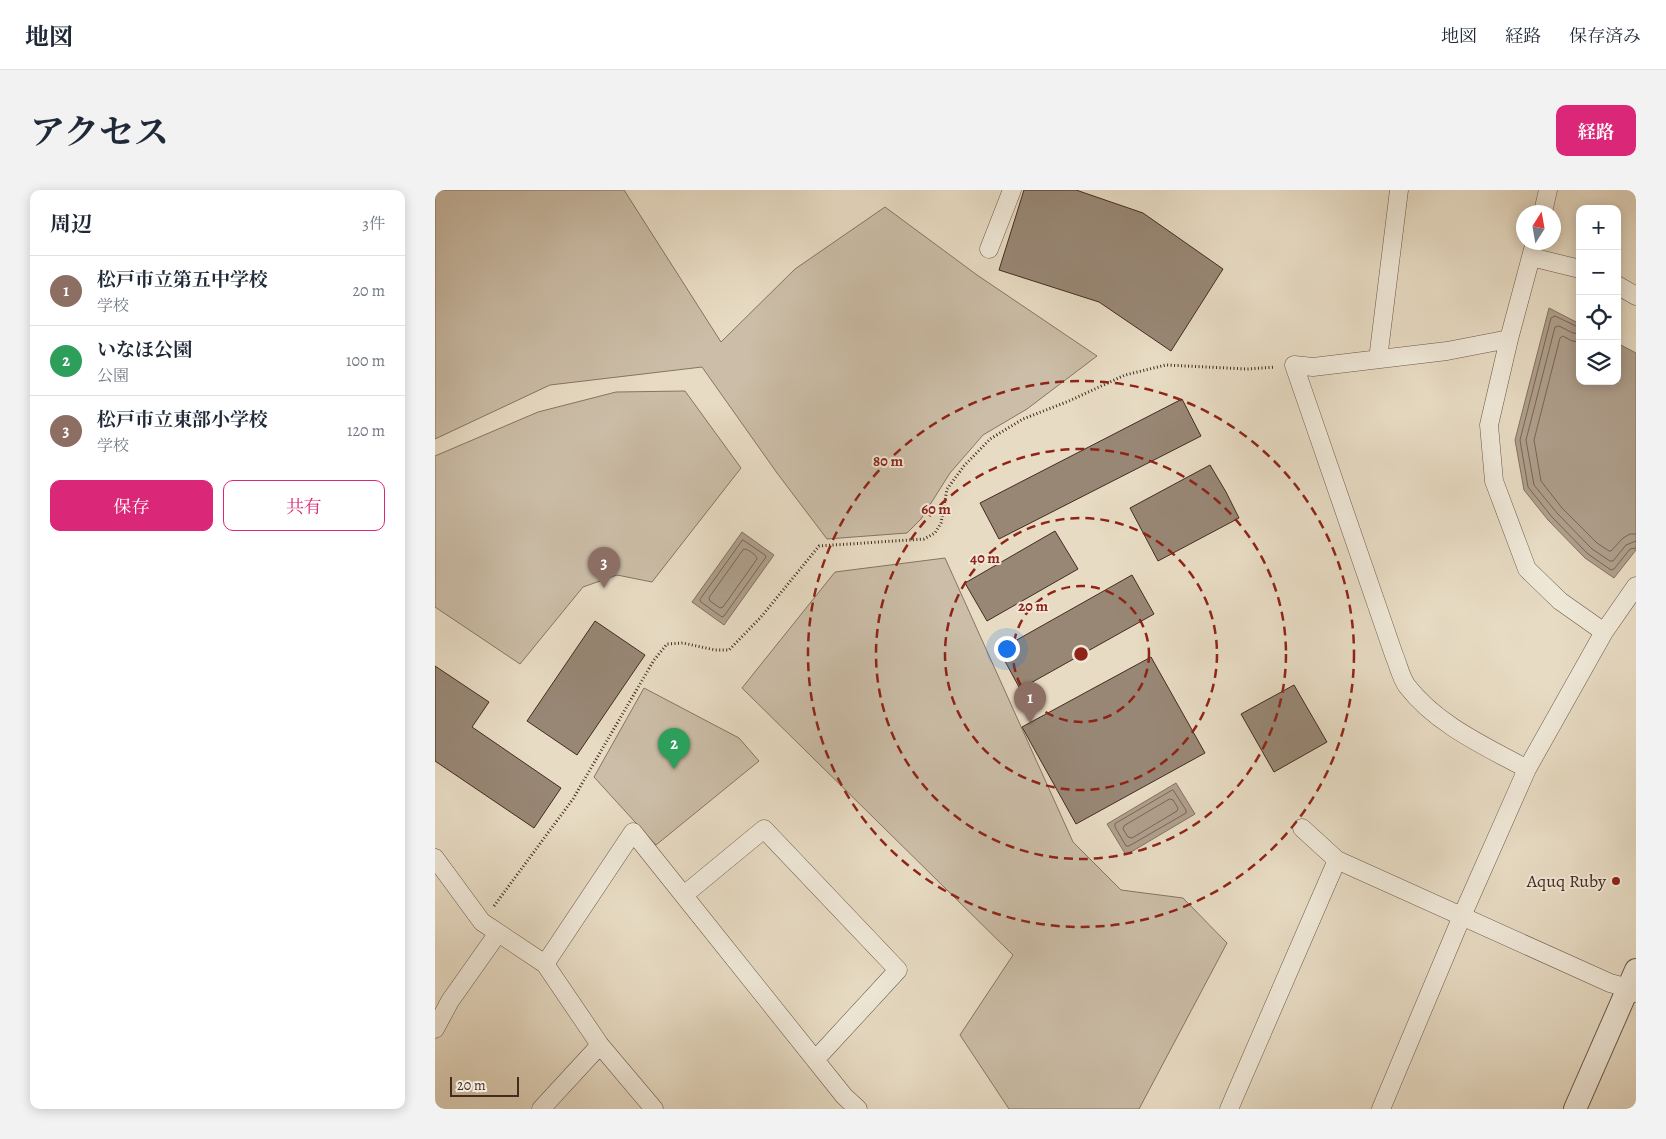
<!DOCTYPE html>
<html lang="ja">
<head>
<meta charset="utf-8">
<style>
  body { margin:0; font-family:Alegreya,"Noto Serif JP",serif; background:#f2f2f3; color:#1f2937 }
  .controls { position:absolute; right:15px; top:15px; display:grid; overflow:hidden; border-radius:10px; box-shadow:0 2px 12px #0003 }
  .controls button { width:45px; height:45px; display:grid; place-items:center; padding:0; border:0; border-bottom:1px solid #e0e1e3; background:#fff; color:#1f2937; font:25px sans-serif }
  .compass { position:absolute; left:1081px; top:15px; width:45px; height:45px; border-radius:50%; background:#fff; box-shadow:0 2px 12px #0003; rotate:11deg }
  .scale { position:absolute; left:15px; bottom:12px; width:69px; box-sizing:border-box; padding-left:5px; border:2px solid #432b20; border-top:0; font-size:14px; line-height:18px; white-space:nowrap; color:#432b20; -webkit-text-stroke:4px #efe8d8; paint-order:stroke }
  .you { position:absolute; left:571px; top:458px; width:18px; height:18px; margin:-12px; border:4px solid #fff; border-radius:50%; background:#1a73e8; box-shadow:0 0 0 8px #1a73e833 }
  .badge { display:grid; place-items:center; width:32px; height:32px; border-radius:50%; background:#db2777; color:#fff; font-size:16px; font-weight:700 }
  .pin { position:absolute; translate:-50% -41px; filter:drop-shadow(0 1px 2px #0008) }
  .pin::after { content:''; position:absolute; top:26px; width:18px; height:15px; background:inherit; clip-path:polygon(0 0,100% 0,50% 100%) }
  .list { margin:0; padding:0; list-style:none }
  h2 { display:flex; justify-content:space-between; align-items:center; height:65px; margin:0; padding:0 20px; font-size:21px }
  h2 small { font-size:16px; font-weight:400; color:#747a83 }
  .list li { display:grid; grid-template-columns:32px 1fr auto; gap:15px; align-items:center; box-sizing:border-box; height:70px; padding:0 20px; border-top:1px solid #e0e1e3 }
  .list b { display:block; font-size:19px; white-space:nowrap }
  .list p { margin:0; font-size:16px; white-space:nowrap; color:#747a83 }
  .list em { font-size:16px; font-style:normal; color:#747a83 }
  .actions { display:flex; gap:10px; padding:15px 20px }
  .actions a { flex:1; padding:11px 0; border:1px solid #db2777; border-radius:10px; text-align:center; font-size:18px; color:#db2777 }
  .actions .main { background:#db2777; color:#fff }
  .icon { flex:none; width:28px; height:28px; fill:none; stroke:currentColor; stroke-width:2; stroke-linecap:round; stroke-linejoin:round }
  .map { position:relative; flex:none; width:1201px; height:919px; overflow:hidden; border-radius:10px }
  header { display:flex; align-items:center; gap:30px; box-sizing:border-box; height:70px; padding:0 25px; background:#fff; border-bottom:1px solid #e0e1e3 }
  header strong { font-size:24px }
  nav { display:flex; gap:28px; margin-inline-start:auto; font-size:18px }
  .intro { display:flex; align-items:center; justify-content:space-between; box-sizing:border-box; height:120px; padding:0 30px }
  h1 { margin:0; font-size:35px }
  .button { padding:12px 22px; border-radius:10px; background:#db2777; color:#fff; font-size:18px; font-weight:700 }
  main { display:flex; gap:30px; padding:0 30px }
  aside { flex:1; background:#fff; border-radius:10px; box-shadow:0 2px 12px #0003 }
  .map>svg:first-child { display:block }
  .green { fill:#cbbda7; stroke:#877464 }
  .water { fill:#af9f8c; stroke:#847161 }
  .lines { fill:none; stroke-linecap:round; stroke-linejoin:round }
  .shore { stroke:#796556; stroke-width:1 }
  .building { fill:#988775; stroke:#432b20 }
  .minor-casing { stroke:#6c5749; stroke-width:19 }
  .tertiary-casing { stroke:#6c5749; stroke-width:24 }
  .path { stroke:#432b20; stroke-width:3; stroke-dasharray:1 2.5; stroke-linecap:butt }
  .minor { stroke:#efe8d8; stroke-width:18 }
  .tertiary { stroke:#efe8d8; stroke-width:22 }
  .ring { fill:none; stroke:#8f2418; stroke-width:2.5; stroke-dasharray:9 6 }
  .poi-dot { fill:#8f2418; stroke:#efe8d8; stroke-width:2 }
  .labels { text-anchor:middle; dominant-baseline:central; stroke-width:4; stroke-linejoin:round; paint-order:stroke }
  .poi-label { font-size:18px; fill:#432b20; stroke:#efe8d8; text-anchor:end }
  .centre { fill:#8f2418; stroke:#efe8d8; stroke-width:2.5 }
  .ring-label { font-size:15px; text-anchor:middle; font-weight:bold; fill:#8f2418; stroke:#efe8d8; stroke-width:4; stroke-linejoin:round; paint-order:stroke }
</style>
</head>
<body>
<header>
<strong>地図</strong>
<nav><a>地図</a><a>経路</a><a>保存済み</a></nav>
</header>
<div class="intro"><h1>アクセス</h1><a class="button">経路</a></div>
<main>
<aside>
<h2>周辺<small>3件</small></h2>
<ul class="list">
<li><span class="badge" style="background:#8d6e63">1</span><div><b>松戸市立第五中学校</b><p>学校</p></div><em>20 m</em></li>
<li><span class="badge" style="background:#2e9e5b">2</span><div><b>いなほ公園</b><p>公園</p></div><em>100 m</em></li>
<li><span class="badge" style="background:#8d6e63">3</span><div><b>松戸市立東部小学校</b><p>学校</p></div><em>120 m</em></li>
</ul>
<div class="actions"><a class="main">保存</a><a>共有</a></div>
</aside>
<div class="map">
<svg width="1201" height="919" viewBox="0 0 1201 919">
  <rect width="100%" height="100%" fill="#e7dbc3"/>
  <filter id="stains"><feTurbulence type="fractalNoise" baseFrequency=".004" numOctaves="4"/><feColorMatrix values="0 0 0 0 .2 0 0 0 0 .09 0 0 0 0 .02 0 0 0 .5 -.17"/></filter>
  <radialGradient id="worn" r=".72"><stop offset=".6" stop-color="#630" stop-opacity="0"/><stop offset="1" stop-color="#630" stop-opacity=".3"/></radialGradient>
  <path class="green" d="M0 0H189L286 152 360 79 450 17 542 85 662 166 592 219 548 245 515 283 486 329 472 343 392 349 342 283 267 177 115 195 0 249Z
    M250 201 306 278 217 392 182 385 148 397 85 474 0 417V266L103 222 181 202Z
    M510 368 638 652 686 700 748 708 792 753 704 919H574L525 845 578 765 307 498 400 382Z
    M209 498 304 548 324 571 221 655 159 587Z"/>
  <path class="water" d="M1114 118 1145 134V191H1182V153L1201 163V360L1179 388 1150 368 1113 330 1089 300 1080 250Z
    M307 342 339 365 289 435 257 412Z
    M741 593 760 624 691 665 672 634Z"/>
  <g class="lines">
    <path class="shore" d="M1145 138 1120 126 1116 128 1085 250 1093 297 1117 327 1153 364 1176 380 1179 379 1195 359 1201 358
      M1145 144 1138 143 1124 136 1120 137 1091 250 1099 295 1122 323 1157 359 1175 371H1178L1191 355 1201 351
      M1145 152 1137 151 1128 146 1125 148 1099 250 1106 291 1127 318 1162 353 1174 361H1176L1188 348 1195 344H1201
      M308 350 330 365 331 367 289 426 287 427 266 412 265 410Z
      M309 359C313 359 322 365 322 369L288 417 285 418 275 411 274 408Z
      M738 600 751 620V623L694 656H691L680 637V634Z
      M735 609 738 610 743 618 742 621 697 648 693 647 688 639 689 636Z"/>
  </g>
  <path class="building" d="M589 0H641L708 23 788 79 736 161 664 112 564 80Z
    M747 209 766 246 564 349 545 313Z
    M775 275 791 302 804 328 723 371 695 318Z
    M620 341 643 379 552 431 530 393Z
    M697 385 719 424 585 499 564 460Z
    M160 431 210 465 142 565 92 531Z
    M716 467 770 563 641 634 587 537Z
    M0 476 54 512 37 537 126 598 99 638 0 571Z
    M859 495 892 552 839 582 806 524Z"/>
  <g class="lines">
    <defs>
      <path id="minor" d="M1108 22 1113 0
        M554 59 577 0
        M1096 67 1145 79
        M1182 95 1201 106
        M1074 149 1054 235 1059 291 1092 379 1125 411 1169 442
        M943 169 964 0
        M1092 579C1050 556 1002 535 972 496 966 488 963 474 959 465L859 175 878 177 1012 161 1074 149 1100 52
        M867 638 902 670 1175 793 1193 798 1201 803
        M0 668 47 732 110 774 165 855 219 919
        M249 705 329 639 463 780 381 869
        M110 774 198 642 409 906 423 919
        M0 839 15 811 63 743
        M106 919 165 855
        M794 919 902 670
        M946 919 1027 726 1092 579 1169 442 1201 396"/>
      <path id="tertiary" d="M1140 919 1201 780"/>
    </defs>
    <use href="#minor" class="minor-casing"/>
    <use href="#tertiary" class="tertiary-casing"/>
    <path class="path" d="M59 716 138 609 219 470 232 454 248 453 280 460H294L326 427 384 356 489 349 500 343 506 333 512 299 529 276 555 249 588 229 634 211 690 185 731 175 812 179 840 177"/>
    <use href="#minor" class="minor"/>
    <use href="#tertiary" class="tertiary"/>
  </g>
  <g class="ring">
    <circle cx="646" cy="464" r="68"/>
    <circle cx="646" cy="464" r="136"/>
    <circle cx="646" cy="464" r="205"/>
    <circle cx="646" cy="464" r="273"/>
  </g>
  <circle class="poi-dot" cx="1181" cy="691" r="5"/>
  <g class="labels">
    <g class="poi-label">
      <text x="1171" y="691">Aquq Ruby</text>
    </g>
  </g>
  <circle cx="646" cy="464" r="8" class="centre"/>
  <g class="ring-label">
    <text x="453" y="276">80 m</text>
    <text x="501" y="324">60 m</text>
    <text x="550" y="373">40 m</text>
    <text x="598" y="421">20 m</text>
  </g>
  <rect width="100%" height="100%" filter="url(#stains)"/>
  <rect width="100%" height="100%" fill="url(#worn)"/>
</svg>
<div class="controls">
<button>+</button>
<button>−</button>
<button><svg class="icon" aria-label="locate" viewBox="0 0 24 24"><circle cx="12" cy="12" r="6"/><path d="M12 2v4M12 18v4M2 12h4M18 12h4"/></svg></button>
<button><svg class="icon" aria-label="layers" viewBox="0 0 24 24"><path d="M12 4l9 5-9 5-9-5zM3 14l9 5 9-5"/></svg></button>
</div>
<svg class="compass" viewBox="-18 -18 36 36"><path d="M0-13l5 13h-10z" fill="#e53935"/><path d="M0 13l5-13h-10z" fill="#747a83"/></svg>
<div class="scale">20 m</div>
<div class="you"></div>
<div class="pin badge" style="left:595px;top:533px;background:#8d6e63">1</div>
<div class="pin badge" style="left:239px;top:579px;background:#2e9e5b">2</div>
<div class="pin badge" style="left:169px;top:398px;background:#8d6e63">3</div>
</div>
</main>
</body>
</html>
